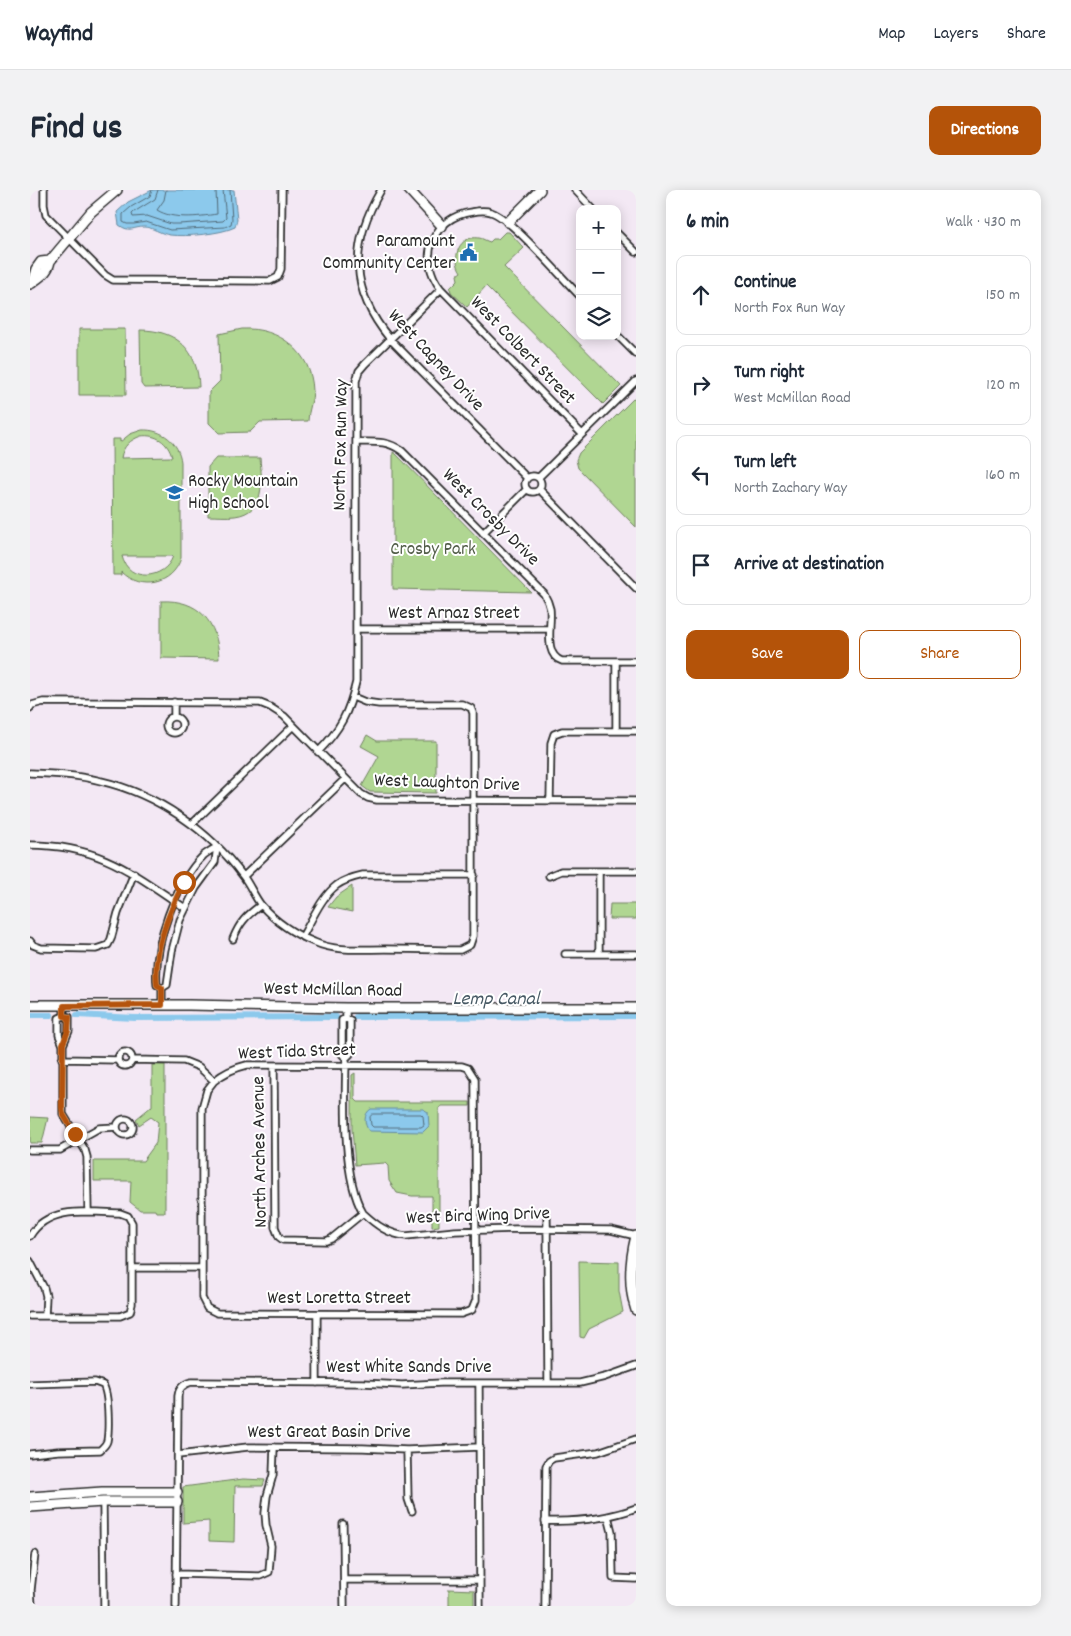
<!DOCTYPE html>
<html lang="en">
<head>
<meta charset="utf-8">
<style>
  body { margin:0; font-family:Dekko,sans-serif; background:#f2f2f3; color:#1f2937 }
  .controls { position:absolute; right:15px; top:15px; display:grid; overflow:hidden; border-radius:10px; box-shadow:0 2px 12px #0003 }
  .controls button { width:45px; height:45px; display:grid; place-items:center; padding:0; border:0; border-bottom:1px solid #e0e1e3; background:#fff; color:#1f2937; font:25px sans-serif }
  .stop { position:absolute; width:15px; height:15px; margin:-11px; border:4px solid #b45309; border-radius:50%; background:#fff }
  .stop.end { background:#b45309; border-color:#fff; box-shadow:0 1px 5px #0008 }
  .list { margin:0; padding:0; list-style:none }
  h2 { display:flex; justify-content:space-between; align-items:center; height:65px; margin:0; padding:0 20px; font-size:21px }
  h2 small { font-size:16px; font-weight:400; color:#747a83 }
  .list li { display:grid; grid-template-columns:32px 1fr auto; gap:15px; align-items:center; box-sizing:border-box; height:80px; margin:0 10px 10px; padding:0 10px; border:1px solid #e0e1e3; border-radius:10px }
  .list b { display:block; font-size:19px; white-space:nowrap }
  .list p { margin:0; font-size:16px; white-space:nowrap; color:#747a83 }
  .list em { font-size:16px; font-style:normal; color:#747a83 }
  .actions { display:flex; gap:10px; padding:15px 20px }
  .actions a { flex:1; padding:11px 0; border:1px solid #b45309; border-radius:10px; text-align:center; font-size:18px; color:#b45309 }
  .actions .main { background:#b45309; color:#fff }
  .icon { flex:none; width:28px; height:28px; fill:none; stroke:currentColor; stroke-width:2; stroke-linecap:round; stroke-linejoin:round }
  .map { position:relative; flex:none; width:606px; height:1416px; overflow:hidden; border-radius:10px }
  header { display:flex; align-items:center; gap:30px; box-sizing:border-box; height:70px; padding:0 25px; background:#fff; border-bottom:1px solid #e0e1e3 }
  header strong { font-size:24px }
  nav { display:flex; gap:28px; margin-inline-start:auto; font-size:18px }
  .intro { display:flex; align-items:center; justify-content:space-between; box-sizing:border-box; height:120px; padding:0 30px }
  h1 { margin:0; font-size:35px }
  .button { padding:12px 22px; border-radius:10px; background:#b45309; color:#fff; font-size:18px; font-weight:700 }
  main { display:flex; gap:30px; padding:0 30px }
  aside { flex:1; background:#fff; border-radius:10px; box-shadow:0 2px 12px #0003 }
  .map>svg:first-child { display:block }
  .green { fill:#b0d692; stroke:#6e805e; fill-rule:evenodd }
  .water { fill:#8cc9ec; stroke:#658a9f }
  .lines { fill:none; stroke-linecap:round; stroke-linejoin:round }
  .shore { stroke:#526a78; stroke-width:1 }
  .canal { stroke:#8cc9ec; stroke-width:6 }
  .street-casing { stroke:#2b2b2b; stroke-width:9 }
  .secondary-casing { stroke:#2b2b2b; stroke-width:12 }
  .street { stroke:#fff; stroke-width:5.5 }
  .secondary { stroke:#fff; stroke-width:9 }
  .route { stroke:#b45309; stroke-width:6 }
  .labels { text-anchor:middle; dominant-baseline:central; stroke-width:4; stroke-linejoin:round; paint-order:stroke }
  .poi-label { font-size:19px; fill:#2b2b2b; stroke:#fff; text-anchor:end }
  .street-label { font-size:19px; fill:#2b2b2b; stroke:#fff }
  .park-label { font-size:19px; fill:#535e4a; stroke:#fff }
  .water-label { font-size:20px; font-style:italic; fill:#485a65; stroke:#fff }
</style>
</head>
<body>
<header>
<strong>Wayfind</strong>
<nav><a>Map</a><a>Layers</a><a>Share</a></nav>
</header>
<div class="intro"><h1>Find us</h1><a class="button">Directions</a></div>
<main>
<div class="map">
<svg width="606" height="1416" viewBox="0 0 606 1416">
  <rect width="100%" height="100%" fill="#f3e8f4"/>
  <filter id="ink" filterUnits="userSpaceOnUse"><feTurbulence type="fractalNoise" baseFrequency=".02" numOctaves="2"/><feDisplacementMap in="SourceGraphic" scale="10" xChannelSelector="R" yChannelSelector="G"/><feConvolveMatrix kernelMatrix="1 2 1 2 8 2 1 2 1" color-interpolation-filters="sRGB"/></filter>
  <g filter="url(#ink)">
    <path class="green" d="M475 42H479L494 58 474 77 591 196 573 214 456 96 437 117 421 102 420 98 428 90 427 85 431 82C421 67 429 45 449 48 452 48 456 51 460 52L463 49H468Z
      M49 139H95L96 205H49Z
      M212 139C249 137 282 162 283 201 283 211 278 221 278 231L230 232 220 242 189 243 179 233V202L190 191 189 144Z
      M110 140C147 140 168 160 169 197L114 198 111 194Z
      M606 206V337L548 278 546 270 549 263Z
      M112 240C132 239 149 252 151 272V368C143 395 110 401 91 382V385H83L82 249H90V252L100 244ZM111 246C126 244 138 252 142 267L91 268C93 256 100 250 111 246ZM92 366H143C135 390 98 393 92 366Z
      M363 262 366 264 501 402 363 399Z
      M186 268H230C232 291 236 322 205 326 197 327 187 326 178 326V277Z
      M131 411C169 409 188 432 189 469L131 468Z
      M337 545 347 551H406V603L340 602 332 596 349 566 331 556Z
      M322 696V722L298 717 306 707Z
      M580 714H606V729H579Z
      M122 875H135V1022H126L125 1020H110L100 1012 101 991H64V971H113L126 953 128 932 121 927 109 935 106 929 122 916Z
      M325 883V909L328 912H440V916H412L409 918V1036L402 1037V1006H382L367 1003 359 991 358 976 355 973 325 975 322 939V885Z
      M0 927 18 928 12 953H0Z
      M549 1071 589 1072V1101L593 1122 559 1139 554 1148 550 1147Z
      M213 1289 235 1290 233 1296H205L204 1352 179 1351V1331L153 1333V1297Z
      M419 1399 444 1400V1416H419Z"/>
    <path class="water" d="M122 0H204L207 30 205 37C191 44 155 47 140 45 131 44 122 37 114 37 103 37 100 43 89 35L87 22 98 12Z
      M341 919H393L398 922 399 936 393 942 339 941C334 934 333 924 341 919Z"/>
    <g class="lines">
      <path class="shore" d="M122 0 120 6 101 17 93 24V32L97 34H104L116 32 140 40 195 37 201 34 202 29 200 0
        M128 0 125 9 104 22 102 24 103 27 117 26 141 34H149L193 31 196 28 193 0
        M136 0 134 10 127 20C143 30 168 27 187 24L186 0
        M343 924H391L393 926 394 935 391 937H343L341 935 340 927Z"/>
      <path class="canal" d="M0 825H21
        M47 825 105 828 306 827
        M326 827 606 826"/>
      <defs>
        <path id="street" d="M14 0V15L16 25 75 85 83 90 240 91 248 87 251 79 252 0
          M351 0C320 53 319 100 360 149L497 288
          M545 0 563 19
          M587 43 606 62
          M411 99 552 244
          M587 145 606 164
          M326 252C344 252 357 250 372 261L514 404C517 409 519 414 520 419 522 435 513 465 532 471H606
          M495 294a8 8 0 1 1 16 0a8 8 0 1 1-16 0Z
          M509 287 606 191
          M510 300 606 398
          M453 343 497 299
          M327 439H520
          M0 518 2 515 13 512 230 513 240 517 254 526 331 604 338 608 347 610 606 611
          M144 527V512
          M136 535a8 8 0 1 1 16 0a8 8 0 1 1-16 0Z
          M586 541V471
          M288 562C310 540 319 522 326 492V191L329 181 335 174 411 99C386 68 403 27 442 22 447 21 455 20 461 22 481 28 532 88 550 106
          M0 583C24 584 48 585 71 591 127 604 180 641 213 686 220 695 224 706 231 715 245 731 264 744 284 752 306 762 331 759 355 759 380 759 405 760 430 760L440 755 443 746V523L441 518 432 514H349L335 512 323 507
          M520 611 521 553 524 544 532 541H606
          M162 634 263 536
          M0 655C69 655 101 682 155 718
          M569 681V764
          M214 686 315 589
          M519 686 531 681H606
          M272 747C282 730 291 707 307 695 314 690 324 687 333 685H444
          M203 749C210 732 216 726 231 715
          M0 751 3 755 11 758 66 759 78 755 81 749 88 723 104 683
          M535 764H606
          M132 798 137 795 142 761 150 730 166 698 185 672 187 657C183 659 178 662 174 665 145 694 123 755 127 795L132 798V815
          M34 816V826L29 828V845L33 855V924L55 960 57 967 58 1022
          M316 818V829L312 830V864L316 868 320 864V830L316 829
          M33 855 39 841V827L34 826
          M88 869a7 7 0 1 1 14 0a7 7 0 1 1-14 0Z
          M316 868C315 911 312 987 333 1023
          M32 869 88 870
          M103 870 154 871 169 877 184 891C195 882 204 878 217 875L432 876 438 878 445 889 446 1110 442 1120 431 1124 187 1123 177 1118 172 1108V918L177 900 184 891
          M244 876 245 1037 249 1047 253 1050 296 1051 301 1049 333 1023C346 1035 358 1044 376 1046L425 1041 485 1039 581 1040 606 1046
          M87 937a8 8 0 1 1 16 0a8 8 0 1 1-16 0Z
          M0 960H30L69 938 87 937
          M517 1027 518 1193
          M0 1046C18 1015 60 1022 90 1023L98 1026 102 1033V1114L100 1122 90 1126H0
          M0 1071 14 1098 16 1106 15 1126
          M103 1078H172
          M287 1193V1124
          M449 1193 450 1416
          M0 1194 65 1192 73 1195C79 1204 79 1240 77 1251 76 1255 73 1257 70 1260L28 1261 0 1264
          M377 1260 378 1309 382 1321
          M148 1265 218 1257 333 1258 377 1260 450 1257
          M73 1311 74 1416
          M578 1326 582 1342 583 1388 606 1389
          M515 1331C546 1332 577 1329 606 1318
          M313 1334 314 1416
          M146 1384 230 1386 239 1382 241 1356 236 1335 235 1323 237 1306 243 1285 244 1257
          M314 1390H450
          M2 1416 1 1400 5 1364
          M146 1416 148 1206C149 1198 153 1194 161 1192L333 1193 372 1195 411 1193H550L575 1187 606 1176
          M515 1416 516 1276 519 1271 524 1268 568 1262 606 1249"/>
        <path id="secondary" d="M379 0 412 36
          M478 32 510 0
          M20 71 61 22 87 0
          M0 94C9 87 18 83 20 71L11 72 6 79 2 93
          M0 815H159L316 818H606
          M606 1046C600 1070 598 1096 606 1120
          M0 1307 72 1302H147
          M0 1317 73 1312H147"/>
      </defs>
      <use href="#street" class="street-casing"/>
      <use href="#secondary" class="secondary-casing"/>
      <use href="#street" class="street"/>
      <use href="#secondary" class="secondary"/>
    </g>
  </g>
  <g class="lines" filter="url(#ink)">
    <path class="route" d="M45 944 33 924 32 917 33 854 38 841 39 827 34 826V816L132 815V798L127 795C123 759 139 723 154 692"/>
  </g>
  <defs>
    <symbol id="civic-bare" viewBox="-9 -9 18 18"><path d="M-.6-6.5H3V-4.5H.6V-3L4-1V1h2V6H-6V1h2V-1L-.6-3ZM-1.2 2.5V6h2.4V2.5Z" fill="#1f6fb2" stroke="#fff" stroke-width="2.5" paint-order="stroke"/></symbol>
    <symbol id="school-bare" viewBox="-9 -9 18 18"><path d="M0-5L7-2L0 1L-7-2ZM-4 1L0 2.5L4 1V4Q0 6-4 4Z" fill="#1f6fb2" stroke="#fff" stroke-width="2.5" paint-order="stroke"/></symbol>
  </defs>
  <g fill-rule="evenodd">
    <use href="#civic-bare" x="426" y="50" width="25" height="25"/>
    <use href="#school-bare" x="132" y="290" width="25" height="25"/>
  </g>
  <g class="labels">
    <g class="poi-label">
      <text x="425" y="52">Paramount<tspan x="425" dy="22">Community Center</tspan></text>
      <text x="158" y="292" text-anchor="start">Rocky Mountain<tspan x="158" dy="22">High School</tspan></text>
    </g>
    <g class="street-label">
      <text transform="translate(492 161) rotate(46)">West Colbert Street</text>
      <text transform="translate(405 171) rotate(47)">West Cagney Drive</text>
      <text transform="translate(312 255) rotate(-89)">North Fox Run Way</text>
      <text transform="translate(460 328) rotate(45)">West Crosby Drive</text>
      <text x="424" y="424">West Arnaz Street</text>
      <text transform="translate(417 594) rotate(2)">West Laughton Drive</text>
      <text transform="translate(303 801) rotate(1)">West McMillan Road</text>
      <text transform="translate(267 863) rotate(-2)">West Tida Street</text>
      <text transform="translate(231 962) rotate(-91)">North Arches Avenue</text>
      <text transform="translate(448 1027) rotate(-2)">West Bird Wing Drive</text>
      <text x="309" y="1109">West Loretta Street</text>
      <text x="379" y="1178">West White Sands Drive</text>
      <text x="299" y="1243">West Great Basin Drive</text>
    </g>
    <g class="park-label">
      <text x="403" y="360">Crosby Park</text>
    </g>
    <g class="water-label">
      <text x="466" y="810">Lemp Canal</text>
    </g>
  </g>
</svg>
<div class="controls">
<button>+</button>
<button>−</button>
<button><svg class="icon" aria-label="layers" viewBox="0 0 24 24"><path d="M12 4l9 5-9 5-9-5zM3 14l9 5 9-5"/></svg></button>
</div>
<div class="stop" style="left:154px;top:692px"></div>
<div class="stop end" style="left:45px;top:944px"></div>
</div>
<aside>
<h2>6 min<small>Walk · 430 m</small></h2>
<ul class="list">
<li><svg class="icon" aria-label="ahead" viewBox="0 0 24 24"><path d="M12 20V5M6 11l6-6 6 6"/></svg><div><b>Continue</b><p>North Fox Run Way</p></div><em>150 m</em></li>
<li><svg class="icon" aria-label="right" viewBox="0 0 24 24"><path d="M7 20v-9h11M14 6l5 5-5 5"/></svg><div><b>Turn right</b><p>West McMillan Road</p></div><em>120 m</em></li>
<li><svg class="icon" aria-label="left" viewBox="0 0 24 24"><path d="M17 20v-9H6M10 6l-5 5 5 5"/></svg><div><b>Turn left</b><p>North Zachary Way</p></div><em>160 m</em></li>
<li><svg class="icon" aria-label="arrive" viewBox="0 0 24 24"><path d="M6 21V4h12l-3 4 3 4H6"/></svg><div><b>Arrive at destination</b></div></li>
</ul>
<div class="actions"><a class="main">Save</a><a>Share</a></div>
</aside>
</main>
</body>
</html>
